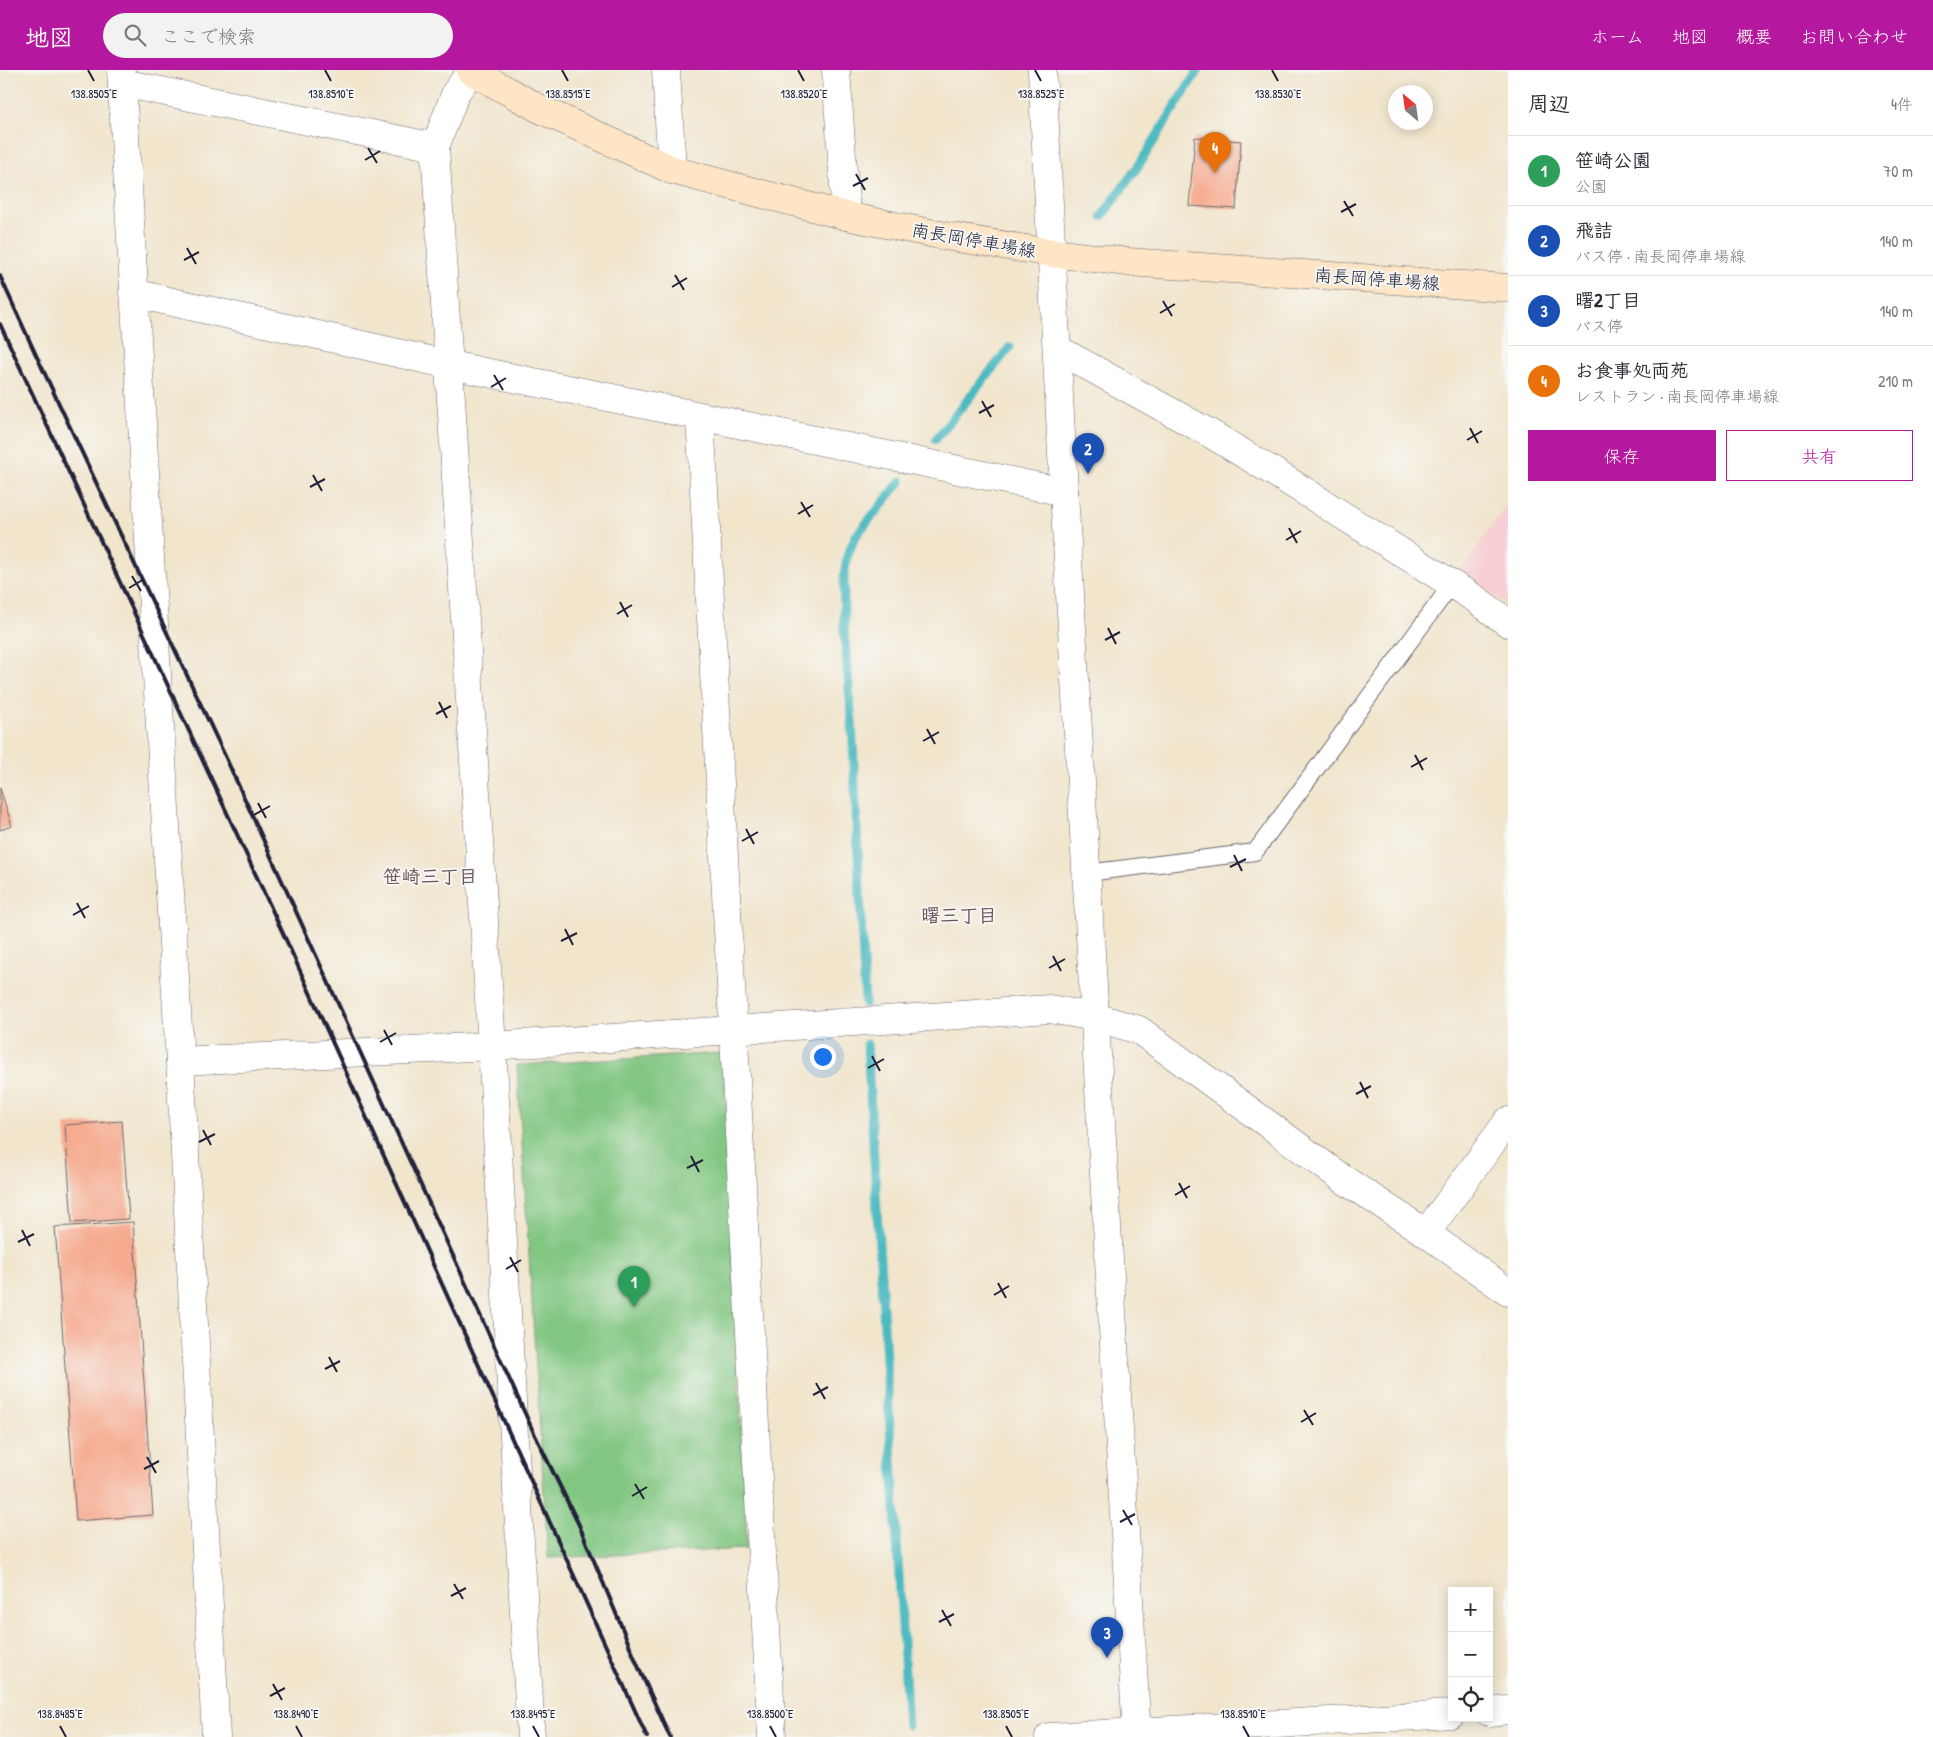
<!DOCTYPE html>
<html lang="ja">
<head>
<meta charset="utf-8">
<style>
  body { margin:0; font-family:"Patrick Hand","Klee One",sans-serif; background:#f2f2f3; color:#2b2b33 }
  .controls { position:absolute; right:15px; bottom:15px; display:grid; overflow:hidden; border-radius:0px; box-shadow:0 2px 12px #0003 }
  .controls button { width:45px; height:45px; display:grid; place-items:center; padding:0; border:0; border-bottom:1px solid #e1e1e2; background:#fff; color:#2b2b33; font:25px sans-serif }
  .compass { position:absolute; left:1388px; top:15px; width:45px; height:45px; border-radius:50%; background:#fff; box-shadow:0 2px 12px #0003; rotate:331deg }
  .you { position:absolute; left:822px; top:986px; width:18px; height:18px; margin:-12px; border:4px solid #fff; border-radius:50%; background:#1a73e8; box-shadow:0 0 0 8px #1a73e833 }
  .badge { display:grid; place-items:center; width:32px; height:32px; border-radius:50%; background:#b5179e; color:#fff; font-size:16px; font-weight:700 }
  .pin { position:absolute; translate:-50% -41px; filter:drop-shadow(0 1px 2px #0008) }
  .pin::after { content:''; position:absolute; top:26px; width:18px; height:15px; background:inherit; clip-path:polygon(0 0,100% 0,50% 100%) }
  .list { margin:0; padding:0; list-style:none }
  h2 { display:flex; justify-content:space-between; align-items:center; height:65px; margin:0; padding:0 20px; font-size:21px }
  h2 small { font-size:16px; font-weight:400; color:#7c7c81 }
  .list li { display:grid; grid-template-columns:32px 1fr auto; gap:15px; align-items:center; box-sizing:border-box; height:70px; padding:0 20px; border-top:1px solid #e1e1e2 }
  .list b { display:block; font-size:19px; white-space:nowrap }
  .list p { margin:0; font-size:16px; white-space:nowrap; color:#7c7c81 }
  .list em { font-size:16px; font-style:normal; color:#7c7c81 }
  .actions { display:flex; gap:10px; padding:15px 20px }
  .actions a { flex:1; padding:11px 0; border:1px solid #b5179e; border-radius:0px; text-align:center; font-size:18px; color:#b5179e }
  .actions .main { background:#b5179e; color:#fff }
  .icon { flex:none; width:28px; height:28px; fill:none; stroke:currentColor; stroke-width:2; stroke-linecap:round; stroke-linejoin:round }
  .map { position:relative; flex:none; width:1508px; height:1667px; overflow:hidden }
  header { display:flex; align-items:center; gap:30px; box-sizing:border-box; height:70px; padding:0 25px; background:#b5179e; color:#fff }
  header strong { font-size:24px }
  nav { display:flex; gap:28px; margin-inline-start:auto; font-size:18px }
  .search { width:350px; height:45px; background:#f2f2f3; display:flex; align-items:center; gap:12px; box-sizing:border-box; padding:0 18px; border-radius:28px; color:#7c7c81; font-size:19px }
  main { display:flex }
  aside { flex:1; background:#fff }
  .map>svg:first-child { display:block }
  .built { fill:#f7cfd4 }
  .green { fill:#81c681; stroke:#52745e }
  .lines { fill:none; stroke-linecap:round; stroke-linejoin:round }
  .stream { stroke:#4bbac1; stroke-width:9 }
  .building { fill:#f6ab90 }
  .service-casing { stroke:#6a666e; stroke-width:18 }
  .minor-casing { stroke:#6a666e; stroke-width:29 }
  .tertiary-casing { stroke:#6a666e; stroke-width:29 }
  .secondary-casing { stroke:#6a666e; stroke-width:29 }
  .service { stroke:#fff; stroke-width:16 }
  .minor { stroke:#fff; stroke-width:28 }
  .tertiary { stroke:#fff; stroke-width:28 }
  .secondary { stroke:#fde5c5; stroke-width:28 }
  .rail { stroke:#22223b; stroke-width:4 }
  .ticks { fill:none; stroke:#22223b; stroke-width:2 }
  .labels { text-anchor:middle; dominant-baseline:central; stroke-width:4; stroke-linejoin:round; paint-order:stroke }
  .street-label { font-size:18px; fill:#22223b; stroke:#f6f6f2 }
  .neighbourhood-label { font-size:19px; font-weight:bold; fill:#6c5259; stroke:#f6f6f2 }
  .ticks-label { font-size:12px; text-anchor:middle; fill:#22223b; stroke:#f6f6f2; stroke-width:4; stroke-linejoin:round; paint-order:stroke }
</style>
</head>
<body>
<header>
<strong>地図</strong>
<div class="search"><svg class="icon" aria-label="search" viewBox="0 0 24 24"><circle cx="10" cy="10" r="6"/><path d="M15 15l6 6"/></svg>ここで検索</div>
<nav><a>ホーム</a><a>地図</a><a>概要</a><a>お問い合わせ</a></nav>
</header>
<main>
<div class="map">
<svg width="1508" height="1667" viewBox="0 0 1508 1667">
  <rect width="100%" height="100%" fill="#f6f6f2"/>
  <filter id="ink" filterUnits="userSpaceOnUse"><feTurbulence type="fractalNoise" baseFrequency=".02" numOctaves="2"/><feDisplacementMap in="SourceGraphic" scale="10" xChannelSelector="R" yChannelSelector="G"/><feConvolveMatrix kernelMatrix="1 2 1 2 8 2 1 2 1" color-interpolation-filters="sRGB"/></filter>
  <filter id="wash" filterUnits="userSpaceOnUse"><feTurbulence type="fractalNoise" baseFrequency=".0096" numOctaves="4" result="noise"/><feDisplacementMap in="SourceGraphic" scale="20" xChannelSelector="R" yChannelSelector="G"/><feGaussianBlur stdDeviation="1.12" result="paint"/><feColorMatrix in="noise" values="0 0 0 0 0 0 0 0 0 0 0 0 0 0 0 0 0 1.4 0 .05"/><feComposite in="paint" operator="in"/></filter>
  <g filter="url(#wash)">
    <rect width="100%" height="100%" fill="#f1e5cc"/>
    <path class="built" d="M1508 433V535L1461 501Z"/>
    <path class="green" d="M723 983 747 1479 548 1488 517 995Z"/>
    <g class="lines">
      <path class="stream" d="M1102 146 1139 95 1198 0
        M936 369 1010 277
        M865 933 852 651 844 561V507L847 487 855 467 901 411
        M867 974 908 1655"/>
    </g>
    <g id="blocks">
      <path class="building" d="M1195 67 1241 71 1236 139 1189 136Z
        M0 718 12 756 0 760Z
        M122 1051 129 1149 72 1153 65 1055Z
        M133 1152 153 1445 76 1451 55 1157Z"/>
    </g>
  </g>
  <g filter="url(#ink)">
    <use href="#blocks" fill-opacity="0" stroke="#6a666e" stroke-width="1"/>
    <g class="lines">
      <defs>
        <path id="service" d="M1087 803 1255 782 1452 514"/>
        <path id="minor" d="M472 0 456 22 435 77 492 976 531 1667
          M666 0 672 100
          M836 0 846 146
          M122 13 435 77
          M133 223 450 295 700 346 1064 422
          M1057 279 1211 364 1277 404 1477 530 1508 553
          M700 346 772 1667
          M180 991 492 976 1050 939 1095 947 1139 960 1343 1109 1426 1163 1508 1222
          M1426 1163 1508 1051
          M1489 1642 1508 1640
          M1049 1667 1452 1644"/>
        <path id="tertiary" d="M121 0 180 991 216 1667
          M1042 0 1064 422 1137 1667"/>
        <path id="secondary" d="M470 0 540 39 672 100 846 146 945 166 1052 183 1128 192 1508 218"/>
      </defs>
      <use href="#service" class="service-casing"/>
      <use href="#minor" class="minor-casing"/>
      <use href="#tertiary" class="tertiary-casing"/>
      <use href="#secondary" class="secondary-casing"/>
      <use href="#service" class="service"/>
      <use href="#minor" class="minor"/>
      <use href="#tertiary" class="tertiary"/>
      <use href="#secondary" class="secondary"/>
      <path class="rail" d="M0 206 36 285 226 688 533 1361 579 1455 641 1603 670 1667
        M0 254 287 872 647 1667"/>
    </g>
  </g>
  <path class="ticks" d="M88 0 94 11M325 0 331 11M562 0 568 11M798 0 804 11M1035 0 1041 11M1272 0 1278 11M368 78 377 93M365 90 380 81M856 104 865 120M853 116 868 108M1344 131 1353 146M1341 142 1356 134M187 178 196 194M184 190 199 182M675 205 684 220M672 217 687 208M1163 231 1172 246M1160 243 1175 234M494 305 503 320M491 317 506 308M982 331 991 347M979 343 994 335M1470 358 1478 373M1467 370 1482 361M313 405 322 421M310 417 325 409M801 432 810 447M798 444 813 435M1289 458 1297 473M1286 470 1301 461M132 506 141 521M129 518 144 509M620 532 628 547M617 544 632 535M1108 558 1116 574M1105 570 1120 562M439 632 447 648M436 644 451 636M927 659 935 674M923 671 939 662M1415 685 1423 700M1411 697 1427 688M258 733 266 748M254 745 270 736M746 759 754 774M742 771 758 762M1234 785 1242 801M1230 797 1246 789M77 833 85 848M73 845 89 836M565 859 573 875M561 871 577 863M1053 886 1061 901M1049 898 1065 889M384 960 392 975M380 972 396 963M872 986 880 1001M868 998 884 989M1360 1012 1368 1028M1356 1024 1371 1016M203 1060 211 1075M199 1072 215 1064M691 1086 699 1102M687 1098 703 1090M1179 1113 1187 1128M1175 1125 1190 1116M22 1160 30 1176M18 1172 34 1164M510 1187 518 1202M506 1199 521 1190M998 1213 1006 1228M994 1225 1009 1216M329 1287 337 1302M325 1299 340 1291M816 1313 825 1329M813 1325 828 1317M1304 1340 1313 1355M1301 1352 1316 1343M147 1387 156 1403M144 1399 159 1391M635 1414 644 1429M632 1426 647 1417M1123 1440 1132 1455M1120 1452 1135 1444M454 1514 463 1529M451 1526 466 1518M942 1540 951 1556M939 1552 954 1544M273 1614 282 1630M270 1626 285 1618M60 1656 66 1667M296 1656 302 1667M533 1656 539 1667M770 1656 776 1667M1006 1656 1012 1667M1243 1656 1249 1667"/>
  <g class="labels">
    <g class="street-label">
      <text transform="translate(974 170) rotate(10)">南長岡停車場線</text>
      <text transform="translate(1377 209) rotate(4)">南長岡停車場線</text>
    </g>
    <g class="neighbourhood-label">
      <text x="430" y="806">笹崎三丁目</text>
      <text x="959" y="845">曙三丁目</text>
    </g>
  </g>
  <g class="ticks-label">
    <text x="94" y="28">138.8505°E</text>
    <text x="331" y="28">138.8510°E</text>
    <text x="568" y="28">138.8515°E</text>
    <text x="804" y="28">138.8520°E</text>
    <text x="1041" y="28">138.8525°E</text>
    <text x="1278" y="28">138.8530°E</text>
    <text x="60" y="1648">138.8485°E</text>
    <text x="296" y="1648">138.8490°E</text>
    <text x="533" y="1648">138.8495°E</text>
    <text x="770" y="1648">138.8500°E</text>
    <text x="1006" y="1648">138.8505°E</text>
    <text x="1243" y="1648">138.8510°E</text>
  </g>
</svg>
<div class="controls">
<button>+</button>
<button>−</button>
<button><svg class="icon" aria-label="locate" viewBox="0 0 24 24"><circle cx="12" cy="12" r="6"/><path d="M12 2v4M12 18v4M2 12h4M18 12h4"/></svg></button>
</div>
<svg class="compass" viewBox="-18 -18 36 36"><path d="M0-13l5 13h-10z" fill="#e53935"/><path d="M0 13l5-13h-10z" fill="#7c7c81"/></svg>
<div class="you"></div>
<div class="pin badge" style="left:634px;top:1237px;background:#2e9e5b">1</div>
<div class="pin badge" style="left:1088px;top:404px;background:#1a4fb4">2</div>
<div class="pin badge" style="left:1107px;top:1588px;background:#1a4fb4">3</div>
<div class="pin badge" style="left:1215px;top:103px;background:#e8710a">4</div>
</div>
<aside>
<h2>周辺<small>4件</small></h2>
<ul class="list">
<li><span class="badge" style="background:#2e9e5b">1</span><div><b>笹崎公園</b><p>公園</p></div><em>70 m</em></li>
<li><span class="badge" style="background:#1a4fb4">2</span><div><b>飛詰</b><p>バス停 · 南長岡停車場線</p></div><em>140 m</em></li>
<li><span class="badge" style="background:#1a4fb4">3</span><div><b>曙2丁目</b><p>バス停</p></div><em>140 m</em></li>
<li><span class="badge" style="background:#e8710a">4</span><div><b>お食事処両苑</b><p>レストラン · 南長岡停車場線</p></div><em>210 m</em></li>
</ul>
<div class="actions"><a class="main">保存</a><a>共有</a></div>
</aside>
</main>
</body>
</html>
